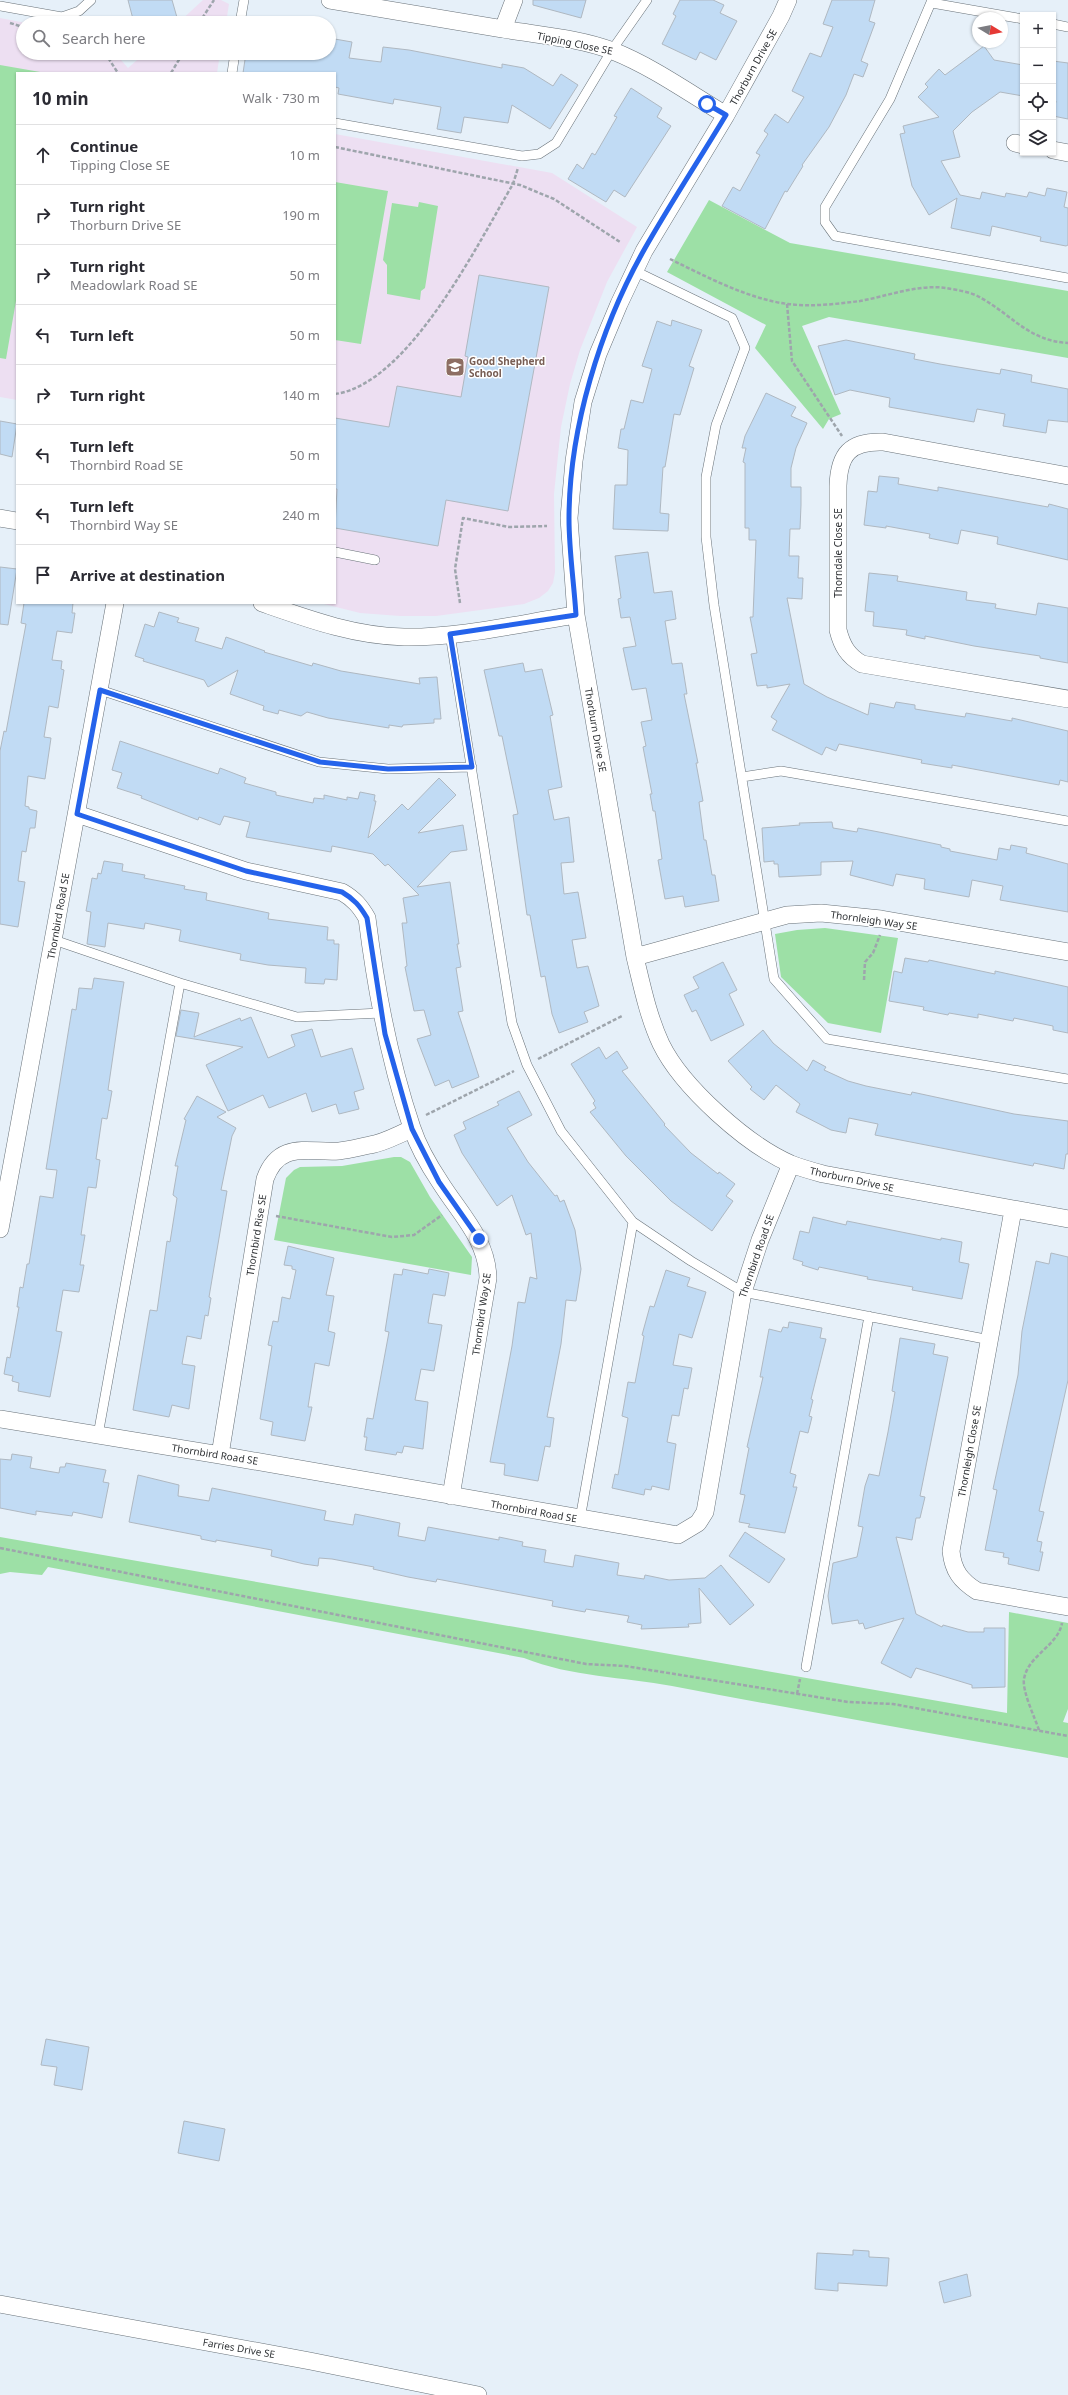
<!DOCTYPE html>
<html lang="en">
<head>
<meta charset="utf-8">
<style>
  body { margin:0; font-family:"Noto Sans",sans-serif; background:#f2f2f3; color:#2b2b33 }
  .controls { position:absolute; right:12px; top:12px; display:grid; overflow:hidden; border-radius:0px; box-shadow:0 1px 3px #0004 }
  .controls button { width:36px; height:36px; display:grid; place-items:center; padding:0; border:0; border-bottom:1px solid #e1e1e2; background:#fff; color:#2b2b33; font:20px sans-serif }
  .compass { position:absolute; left:972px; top:12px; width:36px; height:36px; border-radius:50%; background:#fff; box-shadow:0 1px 3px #0004; rotate:100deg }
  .stop { position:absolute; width:12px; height:12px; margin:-9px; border:3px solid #2563eb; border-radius:50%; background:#fff }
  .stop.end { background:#2563eb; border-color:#fff; box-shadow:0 1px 4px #0008 }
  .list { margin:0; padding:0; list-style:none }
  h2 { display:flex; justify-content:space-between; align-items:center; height:52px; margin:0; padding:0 16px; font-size:17px }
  h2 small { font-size:13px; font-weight:400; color:#7c7c81 }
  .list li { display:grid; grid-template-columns:26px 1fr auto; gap:12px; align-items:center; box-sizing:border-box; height:60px; padding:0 16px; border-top:1px solid #e1e1e2 }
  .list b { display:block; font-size:15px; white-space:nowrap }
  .list p { margin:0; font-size:13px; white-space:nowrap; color:#7c7c81 }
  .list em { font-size:13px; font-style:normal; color:#7c7c81 }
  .icon { flex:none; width:22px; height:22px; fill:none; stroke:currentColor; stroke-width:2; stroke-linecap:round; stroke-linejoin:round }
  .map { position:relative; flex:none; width:1068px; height:2395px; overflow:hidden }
  .search { position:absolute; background:#fff; box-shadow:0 1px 3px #0004; left:16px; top:16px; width:320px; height:44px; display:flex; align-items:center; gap:10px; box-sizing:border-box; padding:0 14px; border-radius:22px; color:#7c7c81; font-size:15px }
  .panel { position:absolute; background:#fff; box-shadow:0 1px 3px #0004; left:16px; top:72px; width:320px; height:532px; border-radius:0px }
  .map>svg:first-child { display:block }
  .education { fill:#eddff2 }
  .green { fill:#9de0a6 }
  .building { fill:#c1dbf4; stroke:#afb8c1 }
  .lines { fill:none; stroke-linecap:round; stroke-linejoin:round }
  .service-casing { stroke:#697279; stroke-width:10 }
  .minor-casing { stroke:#697279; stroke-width:18 }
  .path { stroke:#9ea5ac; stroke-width:2.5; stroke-dasharray:4 2; stroke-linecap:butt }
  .service { stroke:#fff; stroke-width:9 }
  .minor { stroke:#fff; stroke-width:17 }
  .route { stroke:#2563eb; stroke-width:5 }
  .labels { text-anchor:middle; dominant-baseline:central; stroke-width:3; stroke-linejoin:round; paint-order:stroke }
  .street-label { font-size:10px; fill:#2e3134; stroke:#fff }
  .education-label { font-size:10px; font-weight:bold; fill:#785e54; stroke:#fff; text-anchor:start }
</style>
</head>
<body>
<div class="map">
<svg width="1068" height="2395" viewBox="0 0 1068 2395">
  <rect width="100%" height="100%" fill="#e6f0f9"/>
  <path class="education" d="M203 0H221L229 4 226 23H178Z
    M0 18 26 23H23V53H115L128 68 145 53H220L217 73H17V400L0 397Z
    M335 134 552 173 637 227 607 282 580 350 570 384 561 427 554 494 555 572 553 583 548 591 539 598 524 604 436 616H400L360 613 320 603H335Z"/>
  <path class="green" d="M0 65 46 73H17V295L6 359 0 358Z
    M335 182 388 191 361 344 335 340Z
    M709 200 790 243 1068 291V358L829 317 802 326 841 414 829 419 823 429 755 348 766 325 667 272Z
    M419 202 438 206 425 288 421 291 420 300 387 294V265L383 260 392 203 418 207Z
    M825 928 898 938 881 1033 828 1023 781 977 775 934 797 930Z
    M394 1157H401L410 1162 430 1197 472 1257 471 1275 274 1240 286 1178 294 1170 300 1167 342 1166Z
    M0 1537 1007 1713 1009 1612 1068 1623V1709L1063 1722 1068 1723V1758C936 1734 804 1711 672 1686 624 1677 571 1677 524 1658L48 1567 42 1575 10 1572 0 1574Z"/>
  <path class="building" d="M128 0H172L178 21 170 23H134Z
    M533 0H586L581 18 533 5Z
    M680 0H713L724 5 720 13 737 21 716 60 700 52 696 60 662 44 676 16 673 14Z
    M832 0H875L869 21 875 23 861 61 868 64 863 77 854 74 846 95 829 127 802 165 803 166 787 192 785 191 765 229 722 206 733 187 740 191 760 155 756 153 768 134 764 131 775 114 788 123 804 97 792 91 810 53 821 57 833 27 823 24Z
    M329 38 352 42 349 58 381 62 383 47 409 50 502 68V64L524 68 553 86 561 74 578 85 550 129 512 105 508 123 464 117 461 133 437 129 441 107 394 99 393 104 338 94 339 88 335 87V73H243L246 53H329Z
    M984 46 994 60 1023 65V96L1000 92 972 112 953 131 960 157 941 161 960 195 980 199 982 192 1005 197 1006 193 1027 197 1029 192 1045 196 1047 188 1067 192 1064 207 1068 208V245L1066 246 1040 241 1041 237 992 226 990 236 951 228 957 198 929 215 912 186 900 134 905 133 903 126 939 117 918 97 928 87 925 84 939 69 945 75Z
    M1053 61 1068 63V119L1053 116 1056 101 1053 100Z
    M631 88 662 108 657 117 671 126 625 197 614 190 606 202 568 179 577 164 583 169 592 153 595 155 617 117 614 116Z
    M479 275 549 287 508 511 446 500 438 546 335 528 337 489H335V418L389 427 397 386 461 397 468 357 465 356Z
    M672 320 702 330 689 366 694 368 680 415 674 414 665 467H663L660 513 669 514 668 531 613 529 615 485H627L628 450 618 448 621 429H624L631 400 643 403 652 369 642 366 657 321 671 326Z
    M846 340 915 354 914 359 940 364 1000 374 1001 369 1032 375 1031 382 1068 389V422L1048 420 1046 433 1003 426 1005 414 977 409 974 422 889 407 890 398 850 390 835 395 818 346Z
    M766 393 796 407 791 416 807 423 796 448 791 468V487H801V505L800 529H790L789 556H799L798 578H803L802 599 787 598 804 684 827 697 868 715 870 703 894 708 896 702 915 705V709L965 717 966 713 1012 721V718L1068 731V782L1060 780 1059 785 952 765V768L921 763 922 760 839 744 836 751 826 747 822 755 772 730 777 721 771 717 790 684 767 688V685L757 686 751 654 757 653 750 617H753L756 540H749V528H745V463L743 462 746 448H742L745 436Z
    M0 421 17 424 12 457 0 454Z
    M879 476 899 478 898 484 938 491V487L1048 507 1049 504 1068 509V560L997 544 998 537 961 530 958 544 929 538 930 534 886 526V528L864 525 868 491 877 492Z
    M648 552 654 593 672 591 676 619 665 621 672 664 682 663 687 694H684L698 763H696L703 801 699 802 704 840H706L712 875H715L719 901 685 907 683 896 665 899 658 860 662 859 655 811H653L650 794H652L643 747 646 746 641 722 652 720 646 688 632 690 623 648 636 646 630 617 621 618 618 599 621 598 615 556Z
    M0 567 17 569 8 625 0 624Z
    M869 573 898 576 897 581 967 592 966 600 996 604 995 608 1036 615 1038 603 1068 608V663L1040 658V656L974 646 925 636V639L906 635 907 630 873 626 874 612 865 611Z
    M24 603H73L72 613H75L72 633 57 631 52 660 62 661 61 669 64 670 58 708 49 706 44 737 51 738 45 779 28 776 25 806 29 807V809L37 811 35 828H30L26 852 22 851 18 881 25 882 18 927 0 924V751L4 731 6 732 26 624 21 623Z
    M159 612 179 618 177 622 199 628 195 641 222 649 226 637 265 651 264 652 312 666 313 663 341 671 420 684 419 678 437 677 441 719H434V723L403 725 402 727 389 725V728L328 718 307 712 301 716 279 710 278 714 263 710 264 706 230 694 238 670 208 687 204 680 143 661 144 659 135 656 145 624 154 627Z
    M523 663 525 672 542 669 553 715 550 716 562 787 548 790 554 820 569 817 574 862 561 863 564 894 578 892 586 938 572 940 577 968 588 966 599 1006 584 1012 588 1022 559 1033 552 1014 545 976 541 977 530 915H527L513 815 518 814 502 736H499L484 670Z
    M120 741 218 774 220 768 246 778 244 783 276 792V795L313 803 314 798 324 799V795L347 800V797L358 799 360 792 375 795 374 801H376L368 838 402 804 408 810 439 778 456 795 418 833 463 825 467 850 451 852 417 887 450 882 459 944H457L461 967 456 968 463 1011 458 1012 479 1077 452 1088 449 1080 435 1086 417 1039 431 1035 424 1010 414 1011 405 967 407 966 402 923H407L403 898 419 895 388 864 385 866 373 854 332 846 331 852 246 837 250 822 224 816 220 825 199 817 198 820 141 798 142 796 117 788 122 773 112 770Z
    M832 822 833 828 857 832 858 828 884 833 941 845V847L950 849V851L997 860 999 848 1010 850 1011 845 1027 848 1026 853 1068 864V912L1000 900 1003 886 972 880 969 897 924 889 925 879 896 874 893 886 850 875 853 861 821 862V875L779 877 778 864H774V861L764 862 762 828 800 825 799 823Z
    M104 861 123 864 122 871 145 875 144 878 185 886 184 889 207 893 206 900 269 913 268 919 328 927 327 940H334V944H339L337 980 325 979 324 984 305 983 306 968 268 965 240 960 241 954 179 941 181 930 145 923 144 929 108 923 105 947 87 944 91 912 86 911 92 878 97 879 98 873 101 874Z
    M905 958 928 962 929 960 995 974V971L1068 987V1033L1053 1030V1026L1014 1018 1013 1021 978 1014V1018L949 1013 948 1015 923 1010 924 1007 889 1001 894 971 902 973Z
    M723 962 737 990 729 994 744 1025 711 1041 696 1010 692 1012 684 995 699 988 693 977Z
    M94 978 124 982 122 994 108 1090 112 1091 107 1119 102 1118 96 1159 100 1160 96 1188 88 1187 81 1235H85L80 1265H84L79 1292 63 1290 56 1331 62 1332 50 1397 18 1391 19 1383 12 1381 13 1376 4 1374 7 1357 10 1358 19 1307H17L20 1287 23 1288 27 1264H29L40 1196 53 1198 57 1170 46 1169 72 1009 76 1010 79 988 92 989Z
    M181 1010 199 1013 194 1037 240 1018 241 1021 251 1017 268 1058 295 1046 291 1035 312 1029 321 1057 352 1048 364 1089 354 1092 359 1109 339 1114 336 1104 312 1112 306 1093 269 1108 263 1095 228 1111 206 1065 243 1047 176 1036Z
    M763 1030 773 1043 807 1071 813 1060 826 1067 824 1070 848 1081 866 1086 911 1095 912 1092 1014 1114 1068 1121V1154H1066L1064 1169 1034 1163 1033 1166 875 1135 878 1124 849 1118 846 1133 831 1130 796 1112 800 1104 776 1085 764 1100 750 1089 752 1087 728 1061Z
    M599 1047 606 1059 617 1051 628 1068 622 1071 665 1124 664 1125 691 1153 718 1174 719 1172 735 1184 726 1196 733 1201 712 1231 671 1201 626 1156 590 1112 596 1108 593 1103 595 1101 571 1064Z
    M519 1091 532 1115 507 1128 528 1162 555 1196 557 1195 560 1202 564 1200 575 1230 581 1269 576 1301 566 1300 561 1344 547 1417 554 1418 550 1447 545 1446 538 1481 504 1475 505 1464 490 1462 512 1346 518 1302 525 1303 530 1277 537 1279 531 1233 526 1235 512 1195 497 1206 462 1153 454 1135 466 1129 463 1122 499 1105 497 1102Z
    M197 1096 226 1112 217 1117 236 1128 232 1136 221 1190 227 1191 209 1297 211 1298 208 1316 205 1315 201 1339 187 1336 182 1364 195 1366 189 1409 172 1405 169 1417 133 1410 150 1310 157 1311 167 1241 170 1242 177 1198 173 1195 178 1166H175L186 1120 184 1119Z
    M813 1217 846 1225 847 1221 941 1240V1238L962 1242 959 1262 969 1264 962 1299 912 1290 913 1287 867 1279 868 1277 819 1267 818 1270 802 1265 803 1262 793 1259 800 1231 809 1233Z
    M288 1246 334 1258 326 1295 334 1296 328 1331 335 1333 329 1366 315 1363 308 1407H312L305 1441 271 1435 273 1422 260 1419 272 1346 268 1345 273 1321 278 1322 282 1297 290 1299 296 1270 292 1269V1266L284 1265Z
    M1051 1253 1068 1257V1380L1039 1511 1044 1512 1037 1541 1042 1542 1040 1552H1043L1039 1571 1008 1564 1009 1558 1003 1557 1004 1553 985 1550 997 1490 993 1489 1018 1375 1022 1331 1036 1261 1049 1264Z
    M403 1269 428 1274 429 1269 449 1273 445 1296 433 1294 428 1323 442 1325 434 1371 421 1369 415 1400 428 1402 423 1449 404 1446 402 1453 397 1452 396 1455 365 1450 367 1437H364L367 1418 373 1419 389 1332 385 1331 394 1274 402 1275Z
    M666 1270 690 1278 687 1286 706 1292 692 1338 679 1334 673 1365 692 1368 688 1389 684 1388 679 1416 672 1415 667 1442 676 1444 669 1490 652 1486 651 1490 645 1489 644 1495 612 1488 615 1474 618 1475 628 1418 622 1416 628 1382 635 1383 644 1336 642 1335 650 1306 654 1307Z
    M789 1322 822 1328 820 1338 826 1339 811 1399 813 1400 809 1416 812 1417 808 1433 800 1431 790 1473 796 1475 793 1487H797L785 1533 748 1527 750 1524 739 1522 745 1495 740 1494 749 1448 747 1447 763 1377H760L769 1329 781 1332 783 1327 788 1328Z
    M900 1338 935 1344 933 1354 948 1357 920 1496 925 1497 920 1518H916L912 1540 896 1537 916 1614 942 1627 943 1625 968 1632H984V1628H1005V1687L972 1688V1685L916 1668 911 1678 881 1663 904 1618 865 1629 863 1623 859 1624 858 1620 832 1624 828 1596 833 1563 857 1557 863 1527 858 1526 865 1486 869 1474 879 1476 888 1432 895 1392 892 1391Z
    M12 1454 32 1457 30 1468 59 1473 60 1467H65L66 1463 106 1470 103 1482 109 1483 102 1518 73 1512 72 1516 36 1511V1515L0 1508V1459L11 1460Z
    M138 1475 179 1485 178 1496 209 1501 212 1488 326 1511 324 1520 353 1525 355 1514 400 1523 398 1536 425 1541 428 1527 499 1540V1537L523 1542 522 1546 546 1550 544 1562 573 1567 575 1555 619 1563 617 1575 644 1579 645 1575 669 1580 705 1578 721 1565 754 1605 730 1625 699 1588 701 1623 688 1624 689 1627 641 1629 642 1625 627 1622 629 1616 586 1609 585 1612 552 1606 553 1601 437 1579 436 1582 408 1577 373 1569 374 1567 332 1559 319 1558 318 1566 304 1564 271 1556 272 1550 216 1540V1542L201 1539V1536L129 1522Z
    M745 1532 785 1559 769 1583 729 1556Z
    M46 2039 89 2047 82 2090 54 2085 57 2067 41 2065Z
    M184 2121 225 2129 219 2161 178 2153Z
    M853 2250 869 2251V2257L889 2258 887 2286 838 2283V2291L815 2289 817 2253 853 2255Z
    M967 2274 971 2296 944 2303 939 2282Z"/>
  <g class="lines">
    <defs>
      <path id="service" d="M932 0 890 99 825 207V222L835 236 1068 278
        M932 3 1023 19
        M0 6 62 17 79 11 91 0
        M240 23 244 0
        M1053 24 1068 27
        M232 73 235 53
        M335 123 522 156 539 154 556 143 612 50 647 0
        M635 271 732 318 745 348 716 425 706 477V537L714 605 774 979 827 1039 1068 1079
        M335 552 375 560
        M450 634 512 1023 527 1065 561 1131 633 1222 691 1261 743 1292 990 1340
        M100 690 319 762 388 769 472 767
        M742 777 781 771 1068 821
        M54 940 180 983 297 1017 381 1013
        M98 1435 180 983
        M580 1519 633 1222
        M806 1667 869 1316"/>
      <path id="minor" d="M330 0 503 29 514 0
        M788 0 781 16 726 115 644 251 619 304 598 354 583 402 574 461 569 518 576 615 635 957C642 986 648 1016 661 1044 682 1087 747 1145 791 1164 801 1168 812 1171 823 1174L1068 1219
        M503 29C538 35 579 38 613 51 653 67 689 93 726 115
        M1015 143 1023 145
        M1053 150 1068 153
        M1068 476 883 442C850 441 839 454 838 486V630C842 646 848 656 862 664L1068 699
        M0 518 17 521
        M262 603C308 619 354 636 404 637 458 638 522 623 576 615
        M77 814 246 871 342 892C354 899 360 906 367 918 376 990 389 1060 412 1128 418 1146 430 1167 440 1182 460 1214 487 1239 488 1278L451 1496
        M635 957 787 915 821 913 881 919 1068 952
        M1013 1210 951 1551C953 1571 961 1581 977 1591L1068 1607
        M0 1229 115 603
        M0 1419 220 1455 678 1535 698 1523 705 1512 743 1292 760 1240 791 1164
        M220 1455 265 1179C279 1140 308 1153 339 1151 349 1150 360 1147 370 1145 384 1143 399 1134 412 1129
        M0 2304 310 2361 478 2395"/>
    </defs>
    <use href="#service" class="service-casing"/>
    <use href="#minor" class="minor-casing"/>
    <path class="path" d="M10 23 23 27
      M199 23 214 0
      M105 53 118 73
      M171 73 183 53
      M335 147 520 185 554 199 620 242
      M670 259C705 276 748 299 788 304 811 307 837 304 860 301 888 296 918 284 946 288 957 290 972 292 981 298 1012 315 1029 341 1068 343
      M787 304 792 361 842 436
      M335 394C409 384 478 243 513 184L518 168
      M460 603 455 569 463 518 509 527 547 526
      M864 980 865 962 873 953 880 935
      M538 1059 622 1016
      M426 1115 514 1071
      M276 1216 392 1237 414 1235 442 1215
      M0 1548 586 1664 625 1666 848 1702 893 1704 1068 1736
      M797 1694 800 1679
      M1039 1730C1035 1718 1022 1691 1024 1679 1028 1655 1058 1646 1062 1623"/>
    <use href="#service" class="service"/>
    <use href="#minor" class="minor"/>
  </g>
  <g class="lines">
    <path class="route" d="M479 1239 439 1182 412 1129 385 1034 367 918C360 906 354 899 342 892L246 871 77 814 100 690 320 762 388 769 472 767 450 634 576 615C574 583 569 551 569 519 569 429 600 328 644 250 670 204 699 160 726 115L707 104"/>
  </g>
  <defs>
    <symbol id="school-square" viewBox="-11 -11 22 22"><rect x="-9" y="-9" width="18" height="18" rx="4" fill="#8d6e63" stroke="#fff"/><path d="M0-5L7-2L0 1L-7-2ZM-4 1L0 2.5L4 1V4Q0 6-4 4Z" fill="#fff"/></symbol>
  </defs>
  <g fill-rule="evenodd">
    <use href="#school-square" x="444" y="356" width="22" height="22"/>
  </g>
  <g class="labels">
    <g class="street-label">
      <text transform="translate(575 43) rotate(12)">Tipping Close SE</text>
      <text transform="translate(753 67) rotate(-61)">Thorburn Drive SE</text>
      <text transform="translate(838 553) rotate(-90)">Thorndale Close SE</text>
      <text transform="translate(596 730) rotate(80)">Thorburn Drive SE</text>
      <text transform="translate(58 916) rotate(-80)">Thornbird Road SE</text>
      <text transform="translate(874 920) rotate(8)">Thornleigh Way SE</text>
      <text transform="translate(852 1179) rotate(12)">Thorburn Drive SE</text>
      <text transform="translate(256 1235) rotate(-81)">Thornbird Rise SE</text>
      <text transform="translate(756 1256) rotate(-71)">Thornbird Road SE</text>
      <text transform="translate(481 1314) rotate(-82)">Thornbird Way SE</text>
      <text transform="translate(969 1451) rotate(-80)">Thornleigh Close SE</text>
      <text transform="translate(215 1454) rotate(9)">Thornbird Road SE</text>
      <text transform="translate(534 1511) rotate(10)">Thornbird Road SE</text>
      <text transform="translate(239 2348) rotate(10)">Farries Drive SE</text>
    </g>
    <g class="education-label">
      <text x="469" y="361">Good Shepherd<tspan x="469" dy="12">School</tspan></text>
    </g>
  </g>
</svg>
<div class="controls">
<button>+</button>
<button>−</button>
<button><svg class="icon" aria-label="locate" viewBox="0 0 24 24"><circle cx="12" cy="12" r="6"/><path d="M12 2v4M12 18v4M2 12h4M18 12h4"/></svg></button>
<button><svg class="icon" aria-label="layers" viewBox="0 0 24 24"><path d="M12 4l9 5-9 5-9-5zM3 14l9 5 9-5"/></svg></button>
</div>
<svg class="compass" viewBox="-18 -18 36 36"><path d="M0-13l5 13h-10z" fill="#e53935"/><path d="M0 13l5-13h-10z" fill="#7c7c81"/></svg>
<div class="stop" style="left:707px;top:104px"></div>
<div class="stop end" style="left:479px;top:1239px"></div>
<div class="search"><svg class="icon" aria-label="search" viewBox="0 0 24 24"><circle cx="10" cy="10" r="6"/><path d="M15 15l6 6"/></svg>Search here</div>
<section class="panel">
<h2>10 min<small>Walk · 730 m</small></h2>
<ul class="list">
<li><svg class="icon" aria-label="ahead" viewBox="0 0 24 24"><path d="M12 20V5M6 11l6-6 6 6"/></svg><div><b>Continue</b><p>Tipping Close SE</p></div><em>10 m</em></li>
<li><svg class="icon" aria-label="right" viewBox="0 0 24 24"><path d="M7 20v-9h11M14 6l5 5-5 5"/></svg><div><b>Turn right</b><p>Thorburn Drive SE</p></div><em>190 m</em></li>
<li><svg class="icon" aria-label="right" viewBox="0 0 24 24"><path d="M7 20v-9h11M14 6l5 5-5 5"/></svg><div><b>Turn right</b><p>Meadowlark Road SE</p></div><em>50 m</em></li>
<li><svg class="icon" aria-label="left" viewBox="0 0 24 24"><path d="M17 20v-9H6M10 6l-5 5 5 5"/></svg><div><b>Turn left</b></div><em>50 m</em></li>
<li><svg class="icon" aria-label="right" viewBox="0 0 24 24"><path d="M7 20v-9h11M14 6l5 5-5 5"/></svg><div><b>Turn right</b></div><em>140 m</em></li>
<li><svg class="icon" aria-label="left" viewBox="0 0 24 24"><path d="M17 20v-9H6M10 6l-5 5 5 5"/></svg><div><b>Turn left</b><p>Thornbird Road SE</p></div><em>50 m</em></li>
<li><svg class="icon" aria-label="left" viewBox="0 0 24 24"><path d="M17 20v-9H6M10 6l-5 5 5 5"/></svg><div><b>Turn left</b><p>Thornbird Way SE</p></div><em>240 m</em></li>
<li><svg class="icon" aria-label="arrive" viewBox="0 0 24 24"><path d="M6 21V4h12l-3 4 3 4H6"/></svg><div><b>Arrive at destination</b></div></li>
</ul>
</section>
</div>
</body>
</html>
